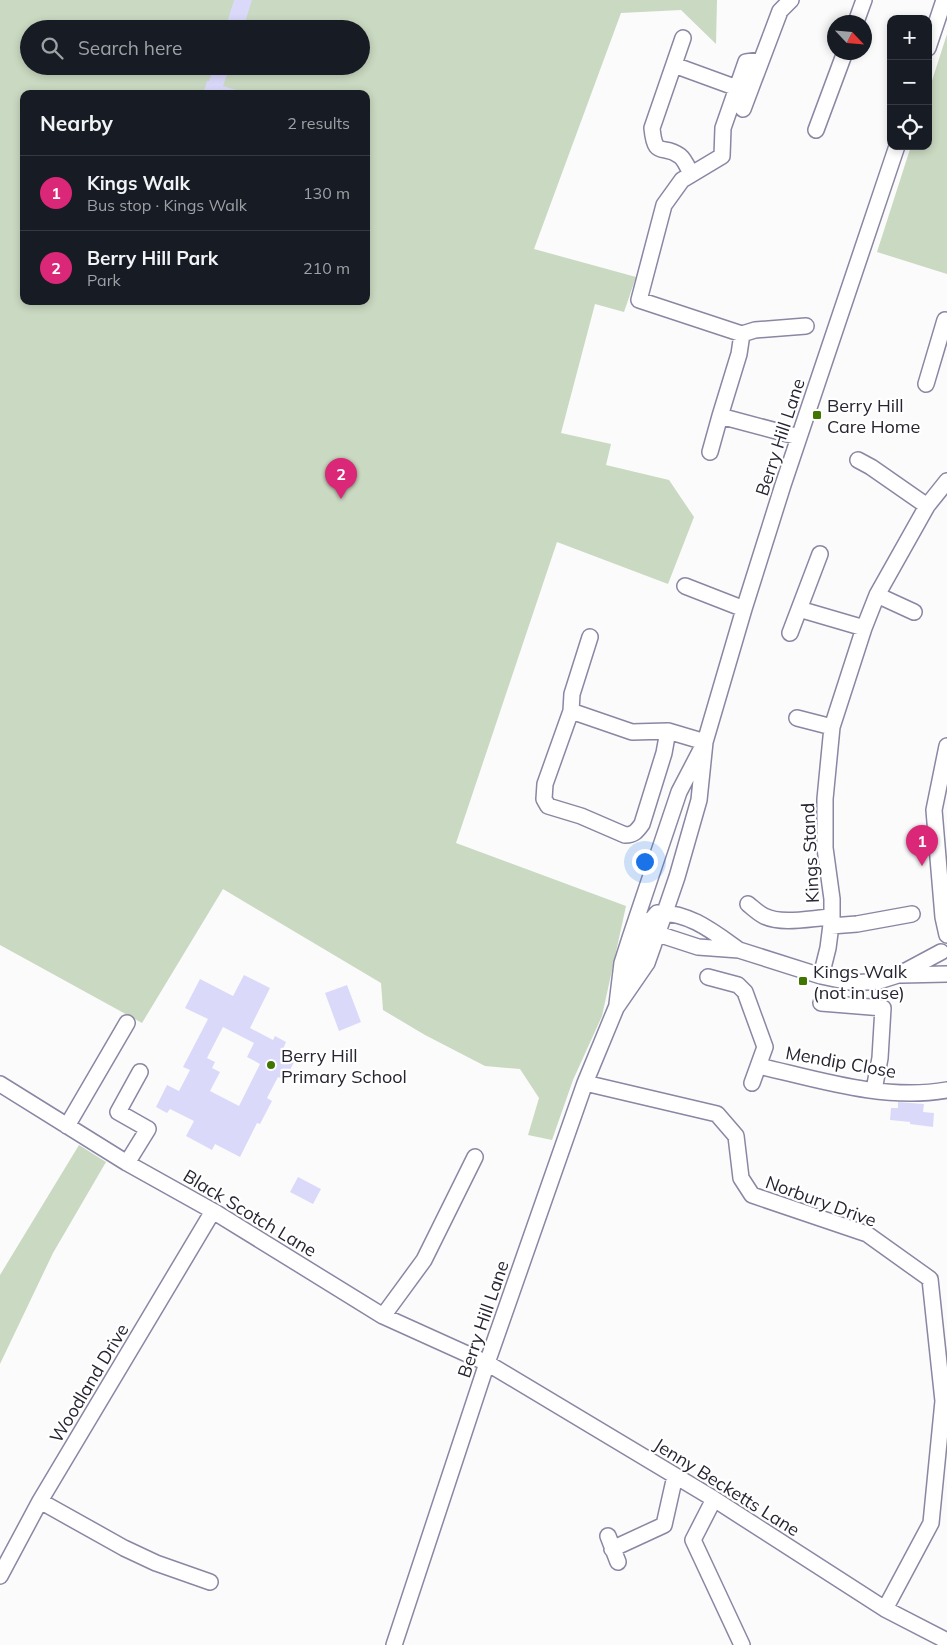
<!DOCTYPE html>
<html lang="en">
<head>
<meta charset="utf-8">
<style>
  body { margin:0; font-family:Mulish,sans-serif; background:#242831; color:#f1f3f6 }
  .controls { position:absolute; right:15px; top:15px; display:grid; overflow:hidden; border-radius:10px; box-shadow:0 2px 8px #0003 }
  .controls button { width:45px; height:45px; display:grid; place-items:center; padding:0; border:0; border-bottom:1px solid #363941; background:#171b24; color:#f1f3f6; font:25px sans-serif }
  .compass { position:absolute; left:827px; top:15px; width:45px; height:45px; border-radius:50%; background:#171b24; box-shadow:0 2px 8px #0003; rotate:116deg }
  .you { position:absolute; left:644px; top:861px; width:18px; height:18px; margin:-12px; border:4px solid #fff; border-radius:50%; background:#1a73e8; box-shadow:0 0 0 8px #1a73e833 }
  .badge { display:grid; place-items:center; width:32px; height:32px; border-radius:50%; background:#db2777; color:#fff; font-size:16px; font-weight:700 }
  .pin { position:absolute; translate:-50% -41px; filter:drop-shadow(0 1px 2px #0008) }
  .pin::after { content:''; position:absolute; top:26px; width:18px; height:15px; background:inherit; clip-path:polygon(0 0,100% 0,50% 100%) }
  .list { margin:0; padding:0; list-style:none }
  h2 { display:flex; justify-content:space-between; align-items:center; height:65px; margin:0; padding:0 20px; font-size:21px }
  h2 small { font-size:16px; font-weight:400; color:#9ea1a6 }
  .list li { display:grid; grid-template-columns:32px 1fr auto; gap:15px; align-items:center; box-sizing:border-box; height:75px; padding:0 20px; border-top:1px solid #363941 }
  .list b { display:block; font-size:19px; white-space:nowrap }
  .list p { margin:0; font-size:16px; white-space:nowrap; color:#9ea1a6 }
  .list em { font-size:16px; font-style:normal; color:#9ea1a6 }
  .icon { flex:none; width:28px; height:28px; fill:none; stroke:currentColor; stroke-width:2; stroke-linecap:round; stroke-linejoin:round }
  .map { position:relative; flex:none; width:947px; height:1645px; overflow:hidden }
  .search { position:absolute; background:#171b24; box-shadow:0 2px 8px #0003; left:20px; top:20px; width:350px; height:55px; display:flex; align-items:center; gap:12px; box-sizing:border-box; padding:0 18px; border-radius:28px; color:#9ea1a6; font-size:19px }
  .panel { position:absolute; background:#171b24; box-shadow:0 2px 8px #0003; left:20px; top:90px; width:350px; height:215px; border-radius:10px }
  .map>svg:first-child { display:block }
  .green { fill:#cad9c1; fill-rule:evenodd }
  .building { fill:#dbd9fa; fill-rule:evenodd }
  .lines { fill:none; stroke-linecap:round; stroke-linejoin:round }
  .minor-casing { stroke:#8987a3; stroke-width:18 }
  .minor { stroke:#fff; stroke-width:15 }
  .poi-dot { fill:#407500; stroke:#fff; stroke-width:2 }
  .labels { text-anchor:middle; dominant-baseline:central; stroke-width:4.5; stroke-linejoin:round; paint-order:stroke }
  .poi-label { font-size:18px; fill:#262531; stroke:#fff; text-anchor:start }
  .street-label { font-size:18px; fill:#262531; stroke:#fff }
</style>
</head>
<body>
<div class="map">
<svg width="947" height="1645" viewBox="0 0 947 1645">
  <rect width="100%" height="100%" fill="#fbfbfb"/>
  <path class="green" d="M0 0H717L716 44 681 10 621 13 534 249 636 277 624 312 595 304 561 433 611 444 606 465 669 480 694 517 668 584 557 542 456 843 626 906 602 1016 573 1080 552 1140 528 1135 539 1098 520 1069 485 1066 425 1035 383 1010 381 983 223 889 142 1023 0 945ZM29 29H361V66H29ZM24 94H366V301H24Z
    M947 34V274L877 252 911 146H928V93Z
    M79 1145 106 1162 53 1253 0 1364V1275Z"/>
  <path class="building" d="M234 0H252L243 29H225Z
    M214 66H230L223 86 240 91 239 94H203L207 81H209Z
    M244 975 270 988 250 1028 273 1040 275 1036 286 1042 283 1049 297 1056 285 1080 278 1077 267 1098 272 1101 260 1124 257 1123 240 1157 215 1144 212 1150 186 1136 194 1121 170 1109 167 1113 156 1107 167 1085 179 1091 190 1070 183 1067 208 1019 185 1008 200 979 233 996ZM223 1027 254 1043 247 1057 260 1064 239 1106 210 1091 220 1072 212 1068 215 1062 207 1058Z
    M347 985 361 1022 339 1031 325 993Z
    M898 1102 924 1104 923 1112 934 1113 933 1127 910 1124V1122L890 1120 891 1108H898Z
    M298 1177 321 1189 313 1204 290 1192Z"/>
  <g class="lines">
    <defs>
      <path id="minor" d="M856 22 864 0
        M683 38 652 128C655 160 663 143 680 156 685 160 688 168 691 174
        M928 48 944 0
        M761 60 746 62 723 128 722 156 682 180 664 205 639 300 742 334 755 330 806 326
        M674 65 737 88
        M743 109 780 11 791 0
        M816 130 845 52
        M742 334 739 354 720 416 799 437
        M926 384 945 320
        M710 452 720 416
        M858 460 871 467 927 506
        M685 586 744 609
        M877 595 914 612
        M799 609 864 628
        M790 633 820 554
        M571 711 572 694 590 637
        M797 718 832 727
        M668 731 664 753 642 824C637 831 634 835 625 835L581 816 548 806 544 799 545 784 571 711 632 732 668 731 705 742
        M947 746 934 810 943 917 947 935
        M748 904C753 908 758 913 764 916 782 925 811 918 832 917
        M638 914 646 926 658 934 698 947 739 950 821 976 854 983 879 981 898 975 941 952
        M831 926 857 924 912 914
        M629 973 646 926 657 913C688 911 715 933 739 950
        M901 975 947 974
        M821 976 828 948 832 917V899L825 848V799L832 727 864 628 877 595 927 506 947 481
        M708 977 738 985 745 992 765 1047 752 1083
        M821 1003 883 1008 880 1058 874 1090
        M617 1004 622 963 630 938 679 792 705 742 744 609 783 485 897 146
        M759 1066C820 1080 884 1101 947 1090
        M585 1083 717 1114 736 1136 741 1178 752 1195 867 1234 930 1279 943 1401 931 1523 885 1609
        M0 1084 127 1163 213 1211 383 1316 487 1363 714 1499 885 1609 947 1641
        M67 1126 127 1023
        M127 1163 148 1129 118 1112 140 1072
        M383 1316 424 1260 475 1157
        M714 1499 693 1540 742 1645
        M40 1501 124 1548 156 1563 210 1582
        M608 1536 618 1562
        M612 1549 664 1525 675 1476
        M0 1576 40 1501 213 1211
        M394 1645 487 1363 585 1083 616 1008 647 963 665 912 677 877 699 800 705 742"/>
    </defs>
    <use href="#minor" class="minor-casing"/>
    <use href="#minor" class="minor"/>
  </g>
  <g class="poi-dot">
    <rect x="812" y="410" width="10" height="10" rx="2.5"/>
    <rect x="798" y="976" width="10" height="10" rx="2.5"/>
    <circle cx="271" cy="1065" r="5"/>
  </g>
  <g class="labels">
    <g class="poi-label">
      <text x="827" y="405">Berry Hill<tspan x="827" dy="21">Care Home</tspan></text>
      <text x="813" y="971">Kings Walk<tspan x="813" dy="21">(not in use)</tspan></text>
      <text x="281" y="1055">Berry Hill<tspan x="281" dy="21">Primary School</tspan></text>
    </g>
    <g class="street-label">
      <text transform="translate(780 437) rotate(-72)">Berry Hill Lane</text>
      <text transform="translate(810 853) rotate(-93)">Kings Stand</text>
      <text transform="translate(841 1062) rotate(10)">Mendip Close</text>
      <text transform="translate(821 1201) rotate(20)">Norbury Drive</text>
      <text transform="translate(250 1213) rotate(31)">Black Scotch Lane</text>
      <text transform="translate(483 1319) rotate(-71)">Berry Hill Lane</text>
      <text transform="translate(89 1383) rotate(-59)">Woodland Drive</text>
      <text transform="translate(727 1487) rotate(32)">Jenny Becketts Lane</text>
    </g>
  </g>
</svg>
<div class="controls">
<button>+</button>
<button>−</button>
<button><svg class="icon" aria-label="locate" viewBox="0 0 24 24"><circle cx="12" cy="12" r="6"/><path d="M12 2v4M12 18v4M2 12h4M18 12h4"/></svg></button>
</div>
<svg class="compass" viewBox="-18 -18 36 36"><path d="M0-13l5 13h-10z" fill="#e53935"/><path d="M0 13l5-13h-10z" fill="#9ea1a6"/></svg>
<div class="you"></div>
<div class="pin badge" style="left:922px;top:866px">1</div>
<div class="pin badge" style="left:341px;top:499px">2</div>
<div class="search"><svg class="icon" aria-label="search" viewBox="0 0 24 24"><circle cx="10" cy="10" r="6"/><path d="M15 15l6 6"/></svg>Search here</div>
<section class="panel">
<h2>Nearby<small>2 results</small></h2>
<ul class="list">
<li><span class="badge">1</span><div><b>Kings Walk</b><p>Bus stop · Kings Walk</p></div><em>130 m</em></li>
<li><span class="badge">2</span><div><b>Berry Hill Park</b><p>Park</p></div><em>210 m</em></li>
</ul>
</section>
</div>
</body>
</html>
